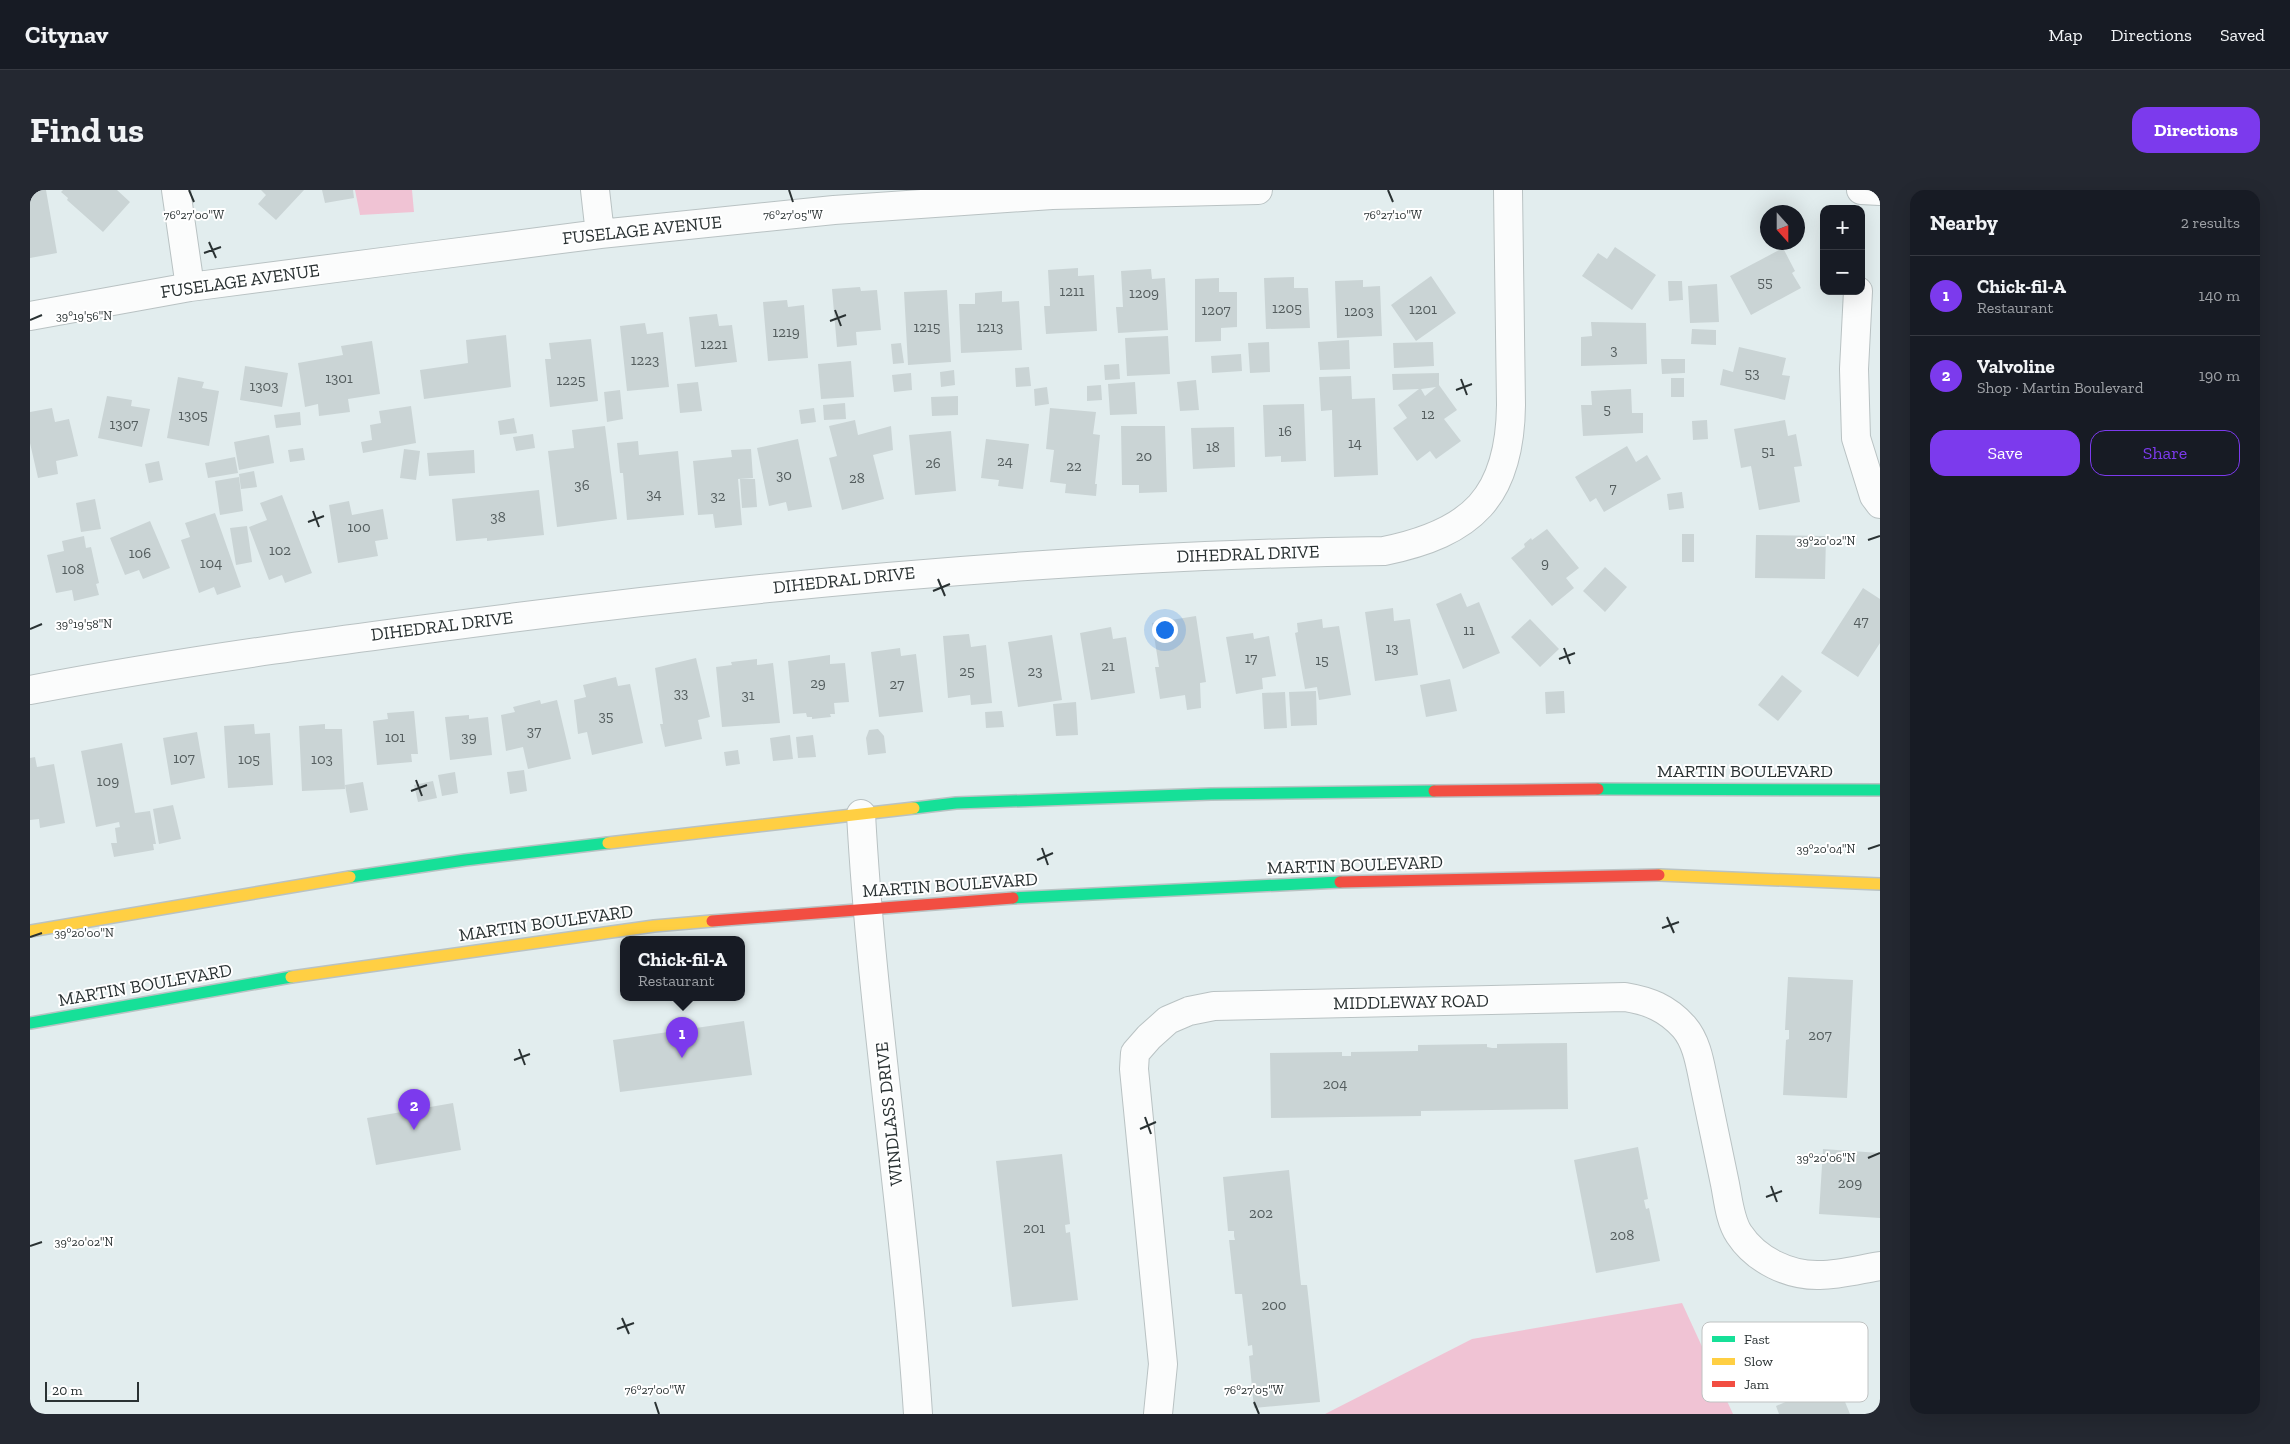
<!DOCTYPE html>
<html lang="en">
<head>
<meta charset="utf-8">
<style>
  body { margin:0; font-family:"Zilla Slab",serif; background:#242831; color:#f1f3f6 }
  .controls { position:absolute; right:15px; top:15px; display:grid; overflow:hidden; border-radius:10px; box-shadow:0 5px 20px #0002 }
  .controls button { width:45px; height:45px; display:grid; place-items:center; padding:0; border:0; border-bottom:1px solid #363941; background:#171b24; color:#f1f3f6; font:25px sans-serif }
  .compass { position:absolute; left:1730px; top:15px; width:45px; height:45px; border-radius:50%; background:#171b24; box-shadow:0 5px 20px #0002; rotate:159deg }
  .scale { position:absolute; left:15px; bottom:12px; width:94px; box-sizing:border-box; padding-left:5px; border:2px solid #2a3233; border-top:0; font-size:14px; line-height:18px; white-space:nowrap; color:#2a3233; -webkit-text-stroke:4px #fff; paint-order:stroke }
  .you { position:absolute; left:1134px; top:439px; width:18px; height:18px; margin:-12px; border:4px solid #fff; border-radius:50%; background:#1a73e8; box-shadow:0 0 0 8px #1a73e833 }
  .badge { display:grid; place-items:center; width:32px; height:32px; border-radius:50%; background:#7c3aed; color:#fff; font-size:16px; font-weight:700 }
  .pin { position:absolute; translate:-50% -41px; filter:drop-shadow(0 1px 2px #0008) }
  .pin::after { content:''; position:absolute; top:26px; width:18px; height:15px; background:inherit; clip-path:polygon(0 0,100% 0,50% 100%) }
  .popup { position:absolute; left:590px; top:746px; width:125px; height:65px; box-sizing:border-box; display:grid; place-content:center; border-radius:10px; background:#171b24; filter:drop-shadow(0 1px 4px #0005); font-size:16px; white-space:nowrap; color:#9ea1a6 }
  .popup b { font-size:19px; color:#f1f3f6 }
  .popup::after { content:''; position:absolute; left:50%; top:100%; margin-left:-10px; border:10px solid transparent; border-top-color:#171b24 }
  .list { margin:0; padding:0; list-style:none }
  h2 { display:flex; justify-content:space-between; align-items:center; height:65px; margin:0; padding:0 20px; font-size:21px }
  h2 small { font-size:16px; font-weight:400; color:#9ea1a6 }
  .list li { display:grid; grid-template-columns:32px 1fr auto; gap:15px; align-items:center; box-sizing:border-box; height:80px; padding:0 20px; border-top:1px solid #363941 }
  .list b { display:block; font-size:19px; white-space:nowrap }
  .list p { margin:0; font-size:16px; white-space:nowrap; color:#9ea1a6 }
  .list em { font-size:16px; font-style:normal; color:#9ea1a6 }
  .actions { display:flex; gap:10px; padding:15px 20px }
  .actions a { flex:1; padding:11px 0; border:1px solid #7c3aed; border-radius:15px; text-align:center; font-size:18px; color:#7c3aed }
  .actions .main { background:#7c3aed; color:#fff }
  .map { position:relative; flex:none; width:1850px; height:1224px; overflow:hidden; border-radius:15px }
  header { display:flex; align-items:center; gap:30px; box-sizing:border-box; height:70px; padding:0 25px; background:#171b24; border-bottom:1px solid #363941 }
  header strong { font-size:24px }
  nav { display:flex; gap:28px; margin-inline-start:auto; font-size:18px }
  .intro { display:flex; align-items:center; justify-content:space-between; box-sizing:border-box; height:120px; padding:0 30px }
  h1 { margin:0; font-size:35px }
  .button { padding:12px 22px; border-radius:15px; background:#7c3aed; color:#fff; font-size:18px; font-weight:700 }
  main { display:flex; gap:30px; padding:0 30px }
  aside { flex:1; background:#171b24; border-radius:15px; box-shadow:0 5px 20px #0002 }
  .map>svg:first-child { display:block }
  .green { fill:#f0c3d4 }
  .building { fill:#cad4d5; fill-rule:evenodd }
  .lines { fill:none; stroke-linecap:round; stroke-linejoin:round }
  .street-casing { stroke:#b9c2c3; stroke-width:30 }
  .fast-casing { stroke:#b9c2c3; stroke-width:14 }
  .slow-casing { stroke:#b9c2c3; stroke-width:14 }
  .jam-casing { stroke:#b9c2c3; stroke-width:14 }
  .street { stroke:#fbfcfc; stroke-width:28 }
  .fast { stroke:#16e098; stroke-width:11 }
  .slow { stroke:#ffcf43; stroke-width:11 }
  .jam { stroke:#f24e42; stroke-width:11 }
  .ticks { fill:none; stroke:#2a3233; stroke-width:2 }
  .labels { text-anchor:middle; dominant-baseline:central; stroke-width:4; stroke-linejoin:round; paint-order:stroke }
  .number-label { font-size:15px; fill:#545d5e }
  .street-label { font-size:18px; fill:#2a3233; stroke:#fff }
  .key { fill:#fff; stroke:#bfc2c2; stroke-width:1 }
  .key-label { font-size:14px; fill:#2a3233 }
  .ticks-label { font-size:12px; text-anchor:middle; fill:#2a3233; stroke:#fff; stroke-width:4; stroke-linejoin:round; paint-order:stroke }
</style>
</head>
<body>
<header>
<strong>Citynav</strong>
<nav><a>Map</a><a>Directions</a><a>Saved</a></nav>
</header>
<div class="intro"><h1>Find us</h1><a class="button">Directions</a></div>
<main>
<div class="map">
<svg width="1850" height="1224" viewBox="0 0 1850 1224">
  <rect width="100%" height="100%" fill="#e2edee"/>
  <path class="green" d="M325 0H382L384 22 330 25Z
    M1652 1113 1703 1224H1295L1442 1149Z"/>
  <path class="building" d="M0 0H16L27 63 0 68Z
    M33 0H87L100 12 73 42 37 10 38 8 31 2Z
    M231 0H274L246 30 228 14 236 5Z
    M292 0H323L324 8 295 13Z
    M1585 57 1626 85 1602 120 1552 86 1568 63 1577 69Z
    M1753 58 1765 81 1762 83 1771 98 1721 125 1700 86Z
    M1048 78V86L1064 85 1067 141 1016 144 1014 116H1020L1018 80Z
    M1121 79 1122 89 1135 88 1138 140 1088 143 1086 117H1093L1091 81Z
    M1401 86 1426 123 1386 151 1361 115Z
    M1264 87V98H1278L1280 138 1236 139 1234 88Z
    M1189 88V102H1207V137L1191 138V151L1165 152V89Z
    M1333 90V97L1350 96 1352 146 1307 148 1305 91Z
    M1638 91H1652L1653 110 1639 111Z
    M1687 94 1689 132 1660 133 1658 96Z
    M830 97 831 101 847 100 851 140 826 142 827 155 807 157 802 99Z
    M917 100 921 172 878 175 874 102Z
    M972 101V112L989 111 992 160 931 163 929 114H945V103Z
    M757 110 758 117 774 115 778 168 738 171 733 112Z
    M687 124 689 136 702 135 707 172 665 177 659 127Z
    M1561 132 1616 133 1617 174 1551 176V147L1562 146Z
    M615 133 617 144 633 142 639 197 597 201 590 136Z
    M1662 139 1686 140V155L1661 154Z
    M476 145 481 197 394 209 390 180 438 173 436 150Z
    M1138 146 1140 184 1097 186 1095 148Z
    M561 149 568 211 520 217 515 169H521L519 153Z
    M1319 150 1320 179 1290 180 1288 152Z
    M342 151 350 204 318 209 320 222 289 226 288 214 275 217 268 173 313 165 311 156Z
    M1239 152 1240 182 1220 183 1218 153Z
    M1403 152 1404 176 1364 178 1363 153Z
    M871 153 874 173 863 174 861 154Z
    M1709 157 1756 168 1752 185 1760 186 1755 210 1690 195 1693 179 1703 182Z
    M1211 164 1212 181 1182 183 1181 166Z
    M1631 169H1655V183L1632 184Z
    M821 171 824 207 791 209 788 174Z
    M1089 174 1090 189 1075 190 1074 175Z
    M215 176 258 183 252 217 210 210Z
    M999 177 1001 196 986 197 985 178Z
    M924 180 925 195 911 197 910 182Z
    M881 183 882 200 864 202 862 185Z
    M1409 183V195L1427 220 1414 229 1431 251 1406 269 1400 261 1387 271 1363 238 1377 228 1368 215 1389 199 1363 200 1362 184ZM1406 197 1395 206 1391 199Z
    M1321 186 1322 209 1345 208 1348 285 1304 287 1302 220 1291 221 1289 187Z
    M148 187 174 192 172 198 189 201 179 256 137 248Z
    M1641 188H1654V207H1641Z
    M1166 190 1169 220 1150 221 1147 192Z
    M668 192 672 221 650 223 647 194Z
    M1105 192 1107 224 1080 225 1078 194Z
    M1071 195 1072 210 1057 211V196Z
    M1017 197 1019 214 1005 216 1004 199Z
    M1601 199 1602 223H1613V243L1553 246 1551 215H1562L1561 201Z
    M590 200 593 229 577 232 574 202Z
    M77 206 102 210 101 216 120 219 112 257 68 248Z
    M928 206V225L902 226 901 207Z
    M815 213 816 229 794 230 793 215Z
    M1274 214 1276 271 1251 272V266L1235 267 1233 215Z
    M381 216 386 253 333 263 331 252 342 250 340 235 351 233 349 221Z
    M22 218 25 232 39 229 48 266 26 271 28 284 8 288 0 253V222Z
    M784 218 786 232 771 234 769 220Z
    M1020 218 1066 222 1063 244 1070 245 1065 294H1067L1066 306 1035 303 1036 294 1020 292 1024 260 1016 259Z
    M270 222 271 235 246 238 244 225Z
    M484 228 487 243 470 245 468 231Z
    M825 230 828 245 861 236 863 260 843 265 854 309 812 320 799 268 807 266 799 236Z
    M1677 230 1678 249 1663 250 1662 231Z
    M1755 230 1758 246 1766 244 1772 276 1764 277 1770 312 1729 320 1721 276 1711 278 1704 239Z
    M575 236 587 329 527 337 518 261 544 258 542 240Z
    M1091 236H1135L1137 302 1109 303V295H1092Z
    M1204 237 1205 277 1163 279 1161 238Z
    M921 241 926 301 885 305 879 245Z
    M503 244 505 258 486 261 483 247Z
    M239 245 244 273 209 280 204 252Z
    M768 249 782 317 758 321 756 312 739 316 727 258Z
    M956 249 999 254 993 299 968 296 969 290 951 288Z
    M608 251 609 265 648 261 654 325 597 330 593 283H590L587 253Z
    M1597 256 1606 272 1617 265 1631 289 1574 322 1566 308 1560 312 1545 287Z
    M273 258 275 270 260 272 258 260Z
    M374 259 390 261 386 290 370 288Z
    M721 259 723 288 708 289 712 335 685 338 683 324 668 325 663 271 702 267 701 260Z
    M444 260 445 283 399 286 397 263Z
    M205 267 208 283 178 288 175 273Z
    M129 271 133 290 119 293 115 274Z
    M224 281 227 297 211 299 209 284Z
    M209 287 213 321 190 325 185 291Z
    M710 289H725L727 317 712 318Z
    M509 300 514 345 457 351V348L426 351 422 309Z
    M1652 302 1654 318 1639 320 1637 304Z
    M252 305 282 383 255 393 252 385 239 390 219 337 237 330 230 313Z
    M65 309 71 339 51 342 46 313Z
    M319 311 322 325 353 319 358 349 345 351 348 366 308 373 299 315Z
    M185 323 211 397 187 405 184 397 169 403 151 350 160 347 155 333Z
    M120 331 140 378 113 389 109 380 95 385 80 348Z
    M217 336 222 372 206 375 200 338Z
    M1517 339 1549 378 1536 388 1544 398 1522 416 1481 368 1495 357 1494 354 1501 348 1502 350Z
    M1652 344H1664V372H1652Z
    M1726 345 1796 346 1795 389 1725 388Z
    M54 346 56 358 61 357 69 393 66 394 69 405 44 411 42 400 26 403 17 365 34 361 32 351Z
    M1575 377 1597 397 1575 422 1553 401Z
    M1833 398 1850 409V453L1828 487 1791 463Z
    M1431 403 1437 417 1449 412 1470 463 1433 479 1406 414Z
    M1363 418 1364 431 1380 429 1388 485 1345 491 1335 422Z
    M1166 426 1176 492 1170 493 1171 518 1157 520 1155 505 1130 509 1125 477H1129L1122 433Z
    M1292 429 1293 438 1309 436 1321 505 1289 510 1287 497 1275 499 1265 443 1268 442 1267 433Z
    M1500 429 1529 459 1510 477 1481 447Z
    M1081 437 1083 449 1096 447 1105 503 1061 510 1050 443Z
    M1223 443 1224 449 1239 446 1246 486 1232 488 1233 499 1206 504 1196 447Z
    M939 444 941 457 956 455 962 513 941 515 940 505 918 508 913 446Z
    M1022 445 1032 510 988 517 978 452Z
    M870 458 871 466 886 464 893 522 849 527 841 462Z
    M800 465V474L815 473 819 512 804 513 805 524H800L801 527 782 529V527H777L776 523 763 524 758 471Z
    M666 468 680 527 668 530 672 549 635 557 630 534H633L625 478Z
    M727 469V475L743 473 750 533 692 537 686 477 702 475 701 472Z
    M1752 485 1772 501 1748 531 1728 515Z
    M586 487 588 496 600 494 613 553 562 565 557 542 548 544 544 510 556 507 553 495Z
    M1420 489 1427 521 1396 527 1390 495Z
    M1286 501 1287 535 1261 536 1259 502Z
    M1534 501 1535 523 1516 524 1515 502Z
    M1255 502 1257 538 1234 539 1232 503Z
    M510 510 511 514 527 510 541 569 498 579 493 557 476 561 471 525 485 522 483 517Z
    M1046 512 1048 545 1026 546 1023 514Z
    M384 521 388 564H381L382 572 347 575 343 531 358 529 357 523Z
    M972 521 974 537 956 538 955 522Z
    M439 525V529L458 527 462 565 420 570 415 527Z
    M224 534 225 544 240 543 243 595 198 598 194 536Z
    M295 534V539H312L315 599 272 601 269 536Z
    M848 539 854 546 856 563 838 565 836 548 839 540Z
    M167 542 175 588 141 595 133 548Z
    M760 545 763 569 743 571 740 548Z
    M783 545 786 567 768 568 766 547Z
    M92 553 105 623 120 621 126 654H123L124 660 84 667 81 653H87L85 638 90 637 89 632 66 637 51 561Z
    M708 560 710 574 696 576 694 562Z
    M5 567 7 577 24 574 35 633 10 638 9 629 0 630V568Z
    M494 580 497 601 480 604 477 582Z
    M425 582 428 603 412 606 408 585Z
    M403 591 407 608 388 612 384 595Z
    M333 592 338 620 320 623 315 595Z
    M143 615 151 649 129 654 123 619Z
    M1758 787 1823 790 1817 908 1753 905 1756 850 1759 849V840H1755Z
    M714 831 722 885 590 902 583 850Z
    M1537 853 1538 919 1391 921V926L1241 928 1240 863 1312 862V866H1321V862L1388 861V855L1457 854V857L1462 858H1467V854Z
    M423 913 431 960 346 975 337 928Z
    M1608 957 1618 1009 1614 1010 1616 1019 1619 1018 1630 1071 1566 1083 1544 970Z
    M1793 959 1850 963V1028L1789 1024Z
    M1032 964 1040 1034 1035 1035 1036 1043 1040 1042 1048 1110 982 1117 966 971Z
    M1259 980 1271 1095H1277L1290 1212 1224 1218 1219 1166 1223 1165 1222 1155 1218 1156 1212 1104H1205L1199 1050H1205L1204 1046V1041H1198L1193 987Z
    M1806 1190 1820 1224H1749L1746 1216Z"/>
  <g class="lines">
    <defs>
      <path id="street" d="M146 0 160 97
        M565 0 570 44
        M1831 0 1850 1
        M1828 101 1824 179 1826 248 1844 306 1850 314
        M0 126 160 97 383 68 570 44 804 20 1022 5 1228 0
        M0 500C162 469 324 448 488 427 775 390 1064 365 1354 361 1442 343 1480 307 1481 215L1478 0
        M831 624C842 824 875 1023 888 1224
        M1128 1224 1133 1174 1104 879 1105 863 1119 847 1138 830 1159 821 1184 816 1595 807C1619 811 1637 818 1654 837 1667 852 1670 874 1674 893 1681 927 1688 960 1695 994 1698 1009 1700 1031 1709 1044 1726 1070 1759 1086 1790 1085 1810 1085 1831 1079 1850 1076"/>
      <path id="fast" d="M1568 599 1850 600
        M884 618 926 613 1181 604 1404 601
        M320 687 435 670 578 653
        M983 708 1310 692
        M0 833 261 787"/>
      <path id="slow" d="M578 653 884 618
        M1629 685 1850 694
        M0 741 320 687
        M261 787 624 736 682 731"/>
      <path id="jam" d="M1404 601 1568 599
        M1310 692 1629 685
        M682 731 983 708"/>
    </defs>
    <use href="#street" class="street-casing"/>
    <use href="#fast" class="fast-casing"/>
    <use href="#slow" class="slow-casing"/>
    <use href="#jam" class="jam-casing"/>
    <use href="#street" class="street"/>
    <use href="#fast" class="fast"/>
    <use href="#slow" class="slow"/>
    <use href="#jam" class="jam"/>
  </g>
  <path class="ticks" d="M159 0 164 12M759 0 763 12M1358 0 1363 12M179 52 186 68M174 63 191 57M805 120 811 136M0 130 12 125M800 131 816 125M1431 189 1437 205M1426 200 1442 194M283 321 289 337M278 332 294 326M1838 350 1850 346M908 389 915 406M903 401 920 394M0 439 12 434M1534 458 1540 474M1529 469 1545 463M386 590 392 606M381 601 397 595M1012 658 1018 675M1838 659 1850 655M1007 670 1023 663M1637 727 1644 743M1632 738 1649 732M0 747 12 743M489 859 495 875M484 870 500 864M1115 927 1121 944M1110 939 1126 932M1838 968 1850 963M1741 996 1747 1012M1736 1007 1752 1001M0 1056 12 1052M592 1128 599 1144M587 1139 604 1133M625 1212 629 1224M1224 1212 1229 1224"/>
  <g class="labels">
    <g class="number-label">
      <text x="1735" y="92">55</text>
      <text x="1042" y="101">1211</text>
      <text x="1114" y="103">1209</text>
      <text x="1257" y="118">1205</text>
      <text x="1393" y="119">1201</text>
      <text x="1186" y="120">1207</text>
      <text x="1329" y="121">1203</text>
      <text x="897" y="137">1215</text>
      <text x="960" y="137">1213</text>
      <text x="756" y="142">1219</text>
      <text x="684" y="154">1221</text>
      <text x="1584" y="160">3</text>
      <text x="615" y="170">1223</text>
      <text x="1722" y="183">53</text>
      <text x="309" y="188">1301</text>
      <text x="541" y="190">1225</text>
      <text x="234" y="196">1303</text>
      <text x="1577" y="219">5</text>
      <text x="1398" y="224">12</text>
      <text x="163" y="225">1305</text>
      <text x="94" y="234">1307</text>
      <text x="1255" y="241">16</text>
      <text x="1325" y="253">14</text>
      <text x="1183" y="257">18</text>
      <text x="1738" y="261">51</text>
      <text x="1114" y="266">20</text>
      <text x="975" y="271">24</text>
      <text x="903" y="273">26</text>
      <text x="1044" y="276">22</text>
      <text x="754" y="285">30</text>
      <text x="827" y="288">28</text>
      <text x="552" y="295">36</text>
      <text x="1583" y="298">7</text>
      <text x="624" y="304">34</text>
      <text x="688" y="306">32</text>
      <text x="468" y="327">38</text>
      <text x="329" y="337">100</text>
      <text x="250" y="360">102</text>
      <text x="110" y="363">106</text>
      <text x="181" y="373">104</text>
      <text x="1515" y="373">9</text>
      <text x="43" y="379">108</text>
      <text x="1831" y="431">47</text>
      <text x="1439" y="440">11</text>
      <text x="1362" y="458">13</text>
      <text x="1221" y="468">17</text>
      <text x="1292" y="470">15</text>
      <text x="1078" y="476">21</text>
      <text x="937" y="481">25</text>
      <text x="1005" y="481">23</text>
      <text x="788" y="493">29</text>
      <text x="867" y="494">27</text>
      <text x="651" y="503">33</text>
      <text x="718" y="505">31</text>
      <text x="576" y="526">35</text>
      <text x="504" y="541">37</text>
      <text x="365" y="547">101</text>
      <text x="439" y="547">39</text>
      <text x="154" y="568">107</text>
      <text x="219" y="569">105</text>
      <text x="292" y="569">103</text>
      <text x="78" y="591">109</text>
      <text x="1790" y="845">207</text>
      <text x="1305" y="894">204</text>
      <text x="1820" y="993">209</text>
      <text x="1231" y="1023">202</text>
      <text x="1004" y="1038">201</text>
      <text x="1592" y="1045">208</text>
      <text x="1244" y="1115">200</text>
    </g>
    <g class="street-label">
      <text transform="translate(612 40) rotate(-6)">FUSELAGE AVENUE</text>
      <text transform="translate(210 91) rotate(-8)">FUSELAGE AVENUE</text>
      <text transform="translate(1218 364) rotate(-2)">DIHEDRAL DRIVE</text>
      <text transform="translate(814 390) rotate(-6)">DIHEDRAL DRIVE</text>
      <text transform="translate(412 436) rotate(-7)">DIHEDRAL DRIVE</text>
      <text x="1715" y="581">MARTIN BOULEVARD</text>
      <text transform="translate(1325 675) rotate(-2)">MARTIN BOULEVARD</text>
      <text transform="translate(920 695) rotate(-4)">MARTIN BOULEVARD</text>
      <text transform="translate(516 733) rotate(-8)">MARTIN BOULEVARD</text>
      <text transform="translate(115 795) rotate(-10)">MARTIN BOULEVARD</text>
      <text transform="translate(1381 812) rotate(-1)">MIDDLEWAY ROAD</text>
      <text transform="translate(859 924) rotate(-96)">WINDLASS DRIVE</text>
    </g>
  </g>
  <rect x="1672" y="1132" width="166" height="80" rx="8" class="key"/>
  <rect x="1682" y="1146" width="23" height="6" fill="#16e098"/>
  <rect x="1682" y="1168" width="23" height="7" fill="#ffcf43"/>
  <rect x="1682" y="1191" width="23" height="6" fill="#f24e42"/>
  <g class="key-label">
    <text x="1714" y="1154">Fast</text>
    <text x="1714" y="1176">Slow</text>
    <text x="1714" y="1199">Jam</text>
  </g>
  <g class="ticks-label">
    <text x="164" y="29">76°27'00"W</text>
    <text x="763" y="29">76°27'05"W</text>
    <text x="1363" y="29">76°27'10"W</text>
    <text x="54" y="130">39°19'56"N</text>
    <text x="1796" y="355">39°20'02"N</text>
    <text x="54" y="438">39°19'58"N</text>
    <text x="1796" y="663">39°20'04"N</text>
    <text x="54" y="747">39°20'00"N</text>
    <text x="1796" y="972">39°20'06"N</text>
    <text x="54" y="1056">39°20'02"N</text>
    <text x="625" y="1204">76°27'00"W</text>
    <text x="1224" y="1204">76°27'05"W</text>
  </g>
</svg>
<div class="controls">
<button>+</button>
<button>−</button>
</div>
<svg class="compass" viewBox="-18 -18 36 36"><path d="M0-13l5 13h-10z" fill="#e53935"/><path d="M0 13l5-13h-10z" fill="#9ea1a6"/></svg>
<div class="scale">20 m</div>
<div class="you"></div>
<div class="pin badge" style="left:652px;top:868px">1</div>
<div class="popup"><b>Chick-fil-A</b>Restaurant</div>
<div class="pin badge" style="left:384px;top:940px">2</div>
</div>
<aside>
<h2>Nearby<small>2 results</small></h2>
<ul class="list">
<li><span class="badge">1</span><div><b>Chick-fil-A</b><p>Restaurant</p></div><em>140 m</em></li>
<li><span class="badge">2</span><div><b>Valvoline</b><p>Shop · Martin Boulevard</p></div><em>190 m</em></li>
</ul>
<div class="actions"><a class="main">Save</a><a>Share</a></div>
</aside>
</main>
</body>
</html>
